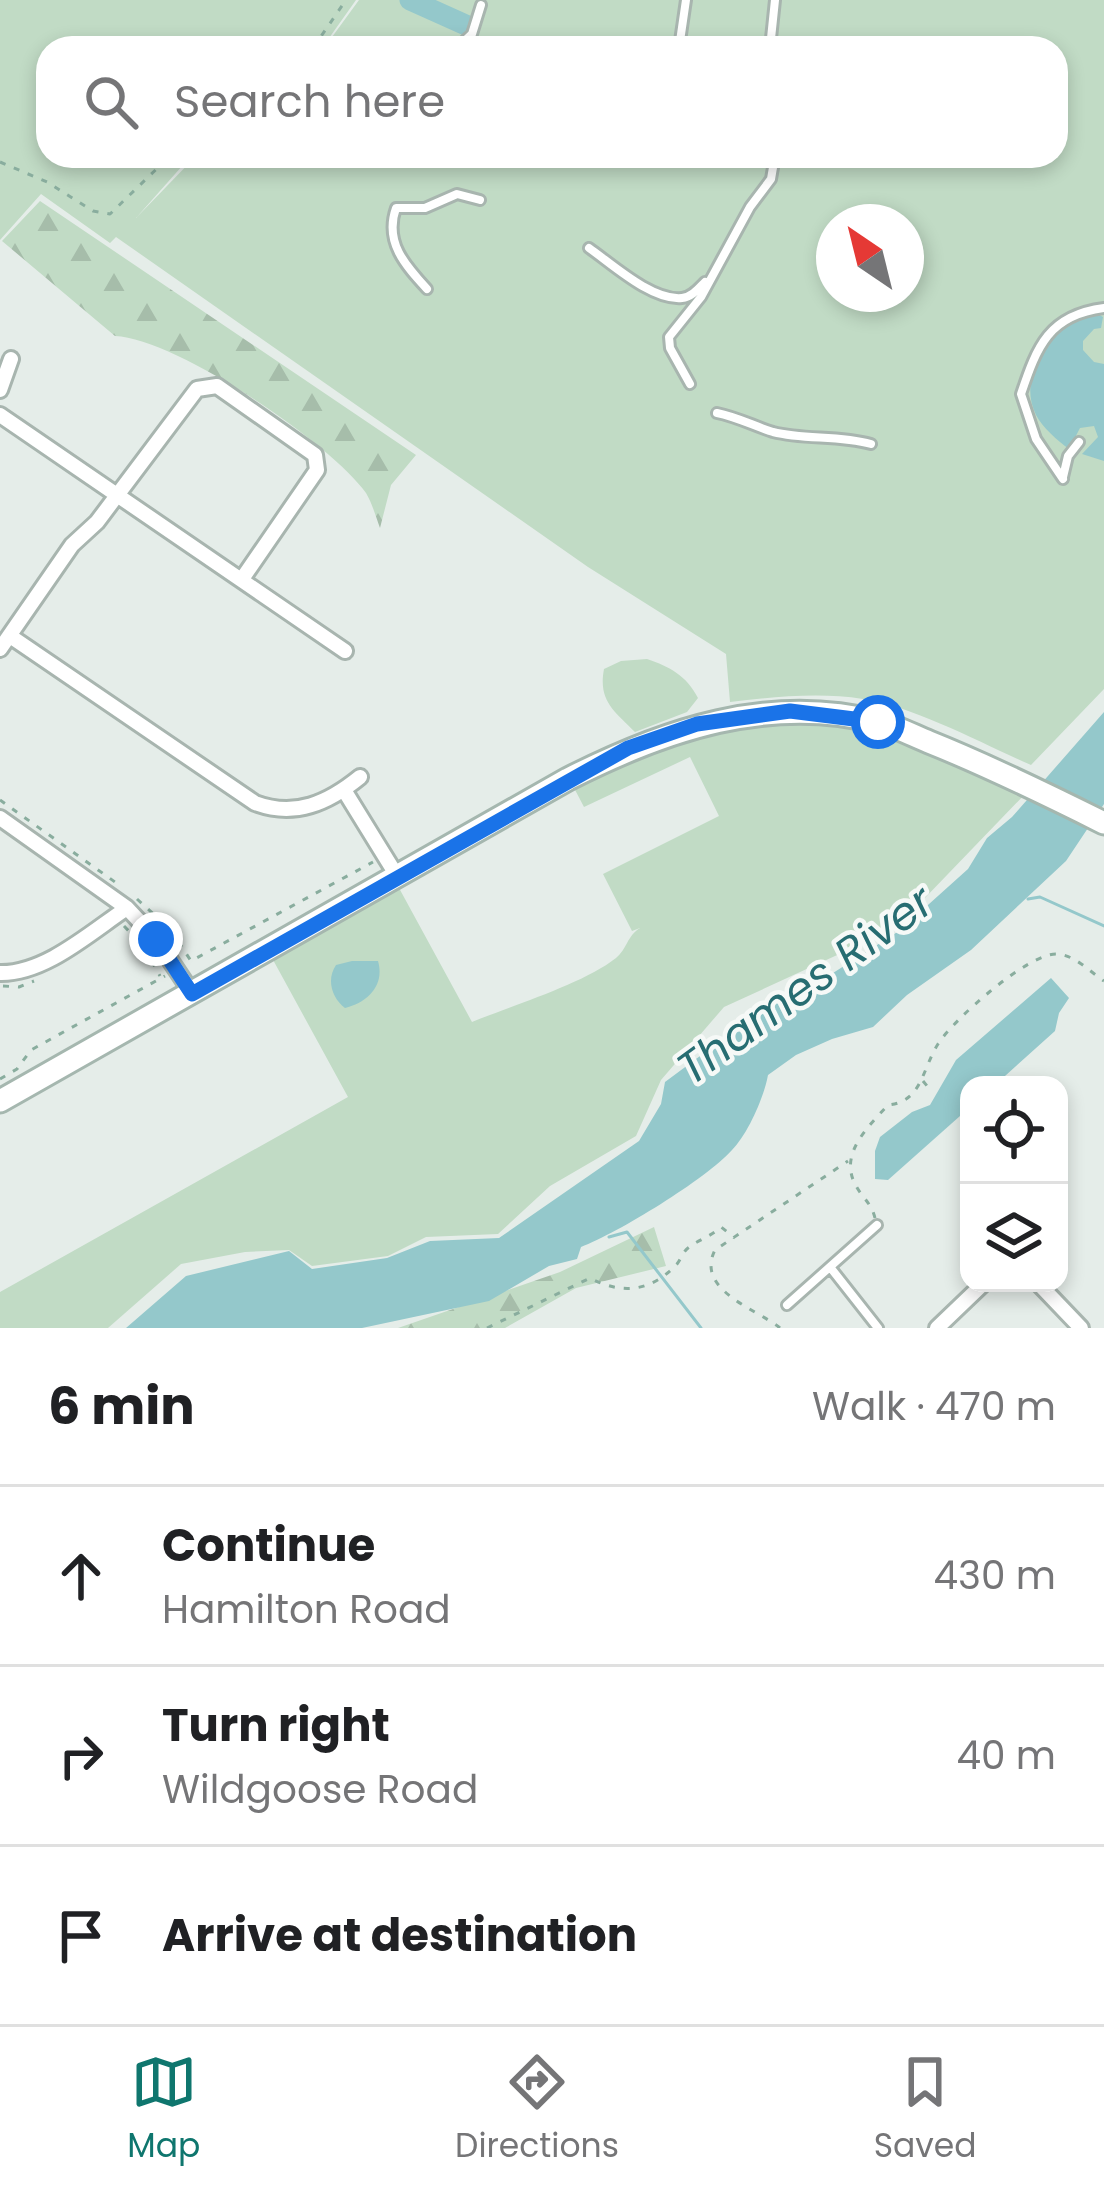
<!DOCTYPE html>
<html lang="en">
<head>
<meta charset="utf-8">
<style>
  body { margin:0; font-family:Poppins,sans-serif; background:#f2f2f2; color:#202124 }
  .controls { position:absolute; right:36px; bottom:36px; display:grid; overflow:hidden; border-radius:24px; box-shadow:0 6px 18px #0003 }
  .controls button { width:108px; height:108px; display:grid; place-items:center; padding:0; border:0; border-bottom:3px solid #e0e0e0; background:#fff; color:#202124; font:60px sans-serif }
  .compass { position:absolute; left:816px; top:204px; width:108px; height:108px; border-radius:50%; background:#fff; box-shadow:0 6px 18px #0003; rotate:325deg }
  .stop { position:absolute; width:36px; height:36px; margin:-27px; border:9px solid #1a73e8; border-radius:50%; background:#fff }
  .stop.end { background:#1a73e8; border-color:#fff; box-shadow:0 3px 12px #0008 }
  .list { margin:0; padding:0; list-style:none }
  h2 { display:flex; justify-content:space-between; align-items:center; height:156px; margin:0; padding:0 48px; font-size:51px }
  h2 small { font-size:39px; font-weight:400; color:#757577 }
  .list li { display:grid; grid-template-columns:78px 1fr auto; gap:36px; align-items:center; box-sizing:border-box; height:180px; padding:0 48px; border-top:3px solid #e0e0e0 }
  .list b { display:block; font-size:45px; white-space:nowrap }
  .list p { margin:0; font-size:39px; white-space:nowrap; color:#757577 }
  .list em { font-size:39px; font-style:normal; color:#757577 }
  .icon { flex:none; width:66px; height:66px; fill:none; stroke:currentColor; stroke-width:2; stroke-linecap:round; stroke-linejoin:round }
  .map { position:relative; flex:none; width:1104px; height:1328px; overflow:hidden }
  .search { position:absolute; background:#fff; box-shadow:0 6px 18px #0003; left:36px; right:36px; top:36px; height:132px; display:flex; align-items:center; gap:30px; box-sizing:border-box; padding:0 42px; border-radius:36px; color:#757577; font-size:45px }
  .sheet { height:696px; background:#fff }
  nav { display:flex; justify-content:space-around; align-items:center; box-sizing:border-box; height:168px; border-top:3px solid #e0e0e0; background:#fff; font-size:33px; color:#757577 }
  nav a { display:grid; justify-items:center; gap:6px }
  nav .on { color:#0f766e }
  .map>svg:first-child { display:block }
  .grass { fill:#c1dbc5; fill-rule:evenodd }
  .forest { fill:url(#forest-firs) }
  .water { fill:#94c8cb }
  .lines { fill:none; stroke-linecap:round; stroke-linejoin:round }
  .stream { stroke:#94c8cb; stroke-width:3 }
  .river { stroke:#94c8cb; stroke-width:21 }
  .lane-casing { stroke:#a8b5af; stroke-width:14 }
  .street-casing { stroke:#a8b5af; stroke-width:20 }
  .secondary-casing { stroke:#a5b7af; stroke-width:27 }
  .path { stroke:#89ad9e; stroke-width:3; stroke-dasharray:6 9; stroke-linecap:butt }
  .lane { stroke:#fff; stroke-width:8 }
  .street { stroke:#fff; stroke-width:14 }
  .secondary { stroke:#fff; stroke-width:21 }
  .route { stroke:#1a73e8; stroke-width:15 }
  .labels { text-anchor:middle; dominant-baseline:central; stroke-width:9; stroke-linejoin:round; paint-order:stroke }
  .water-label { font-size:45px; font-style:italic; fill:#276d72; stroke:#f6f9f7 }
</style>
</head>
<body>
<div class="map">
<svg width="1104" height="1328" viewBox="0 0 1104 1328">
  <defs>
    <pattern id="forest-firs" width="22" height="20" patternUnits="userSpaceOnUse" patternTransform="scale(3)"><rect width="22" height="20" fill="#c1dbc5"/><path d="M5 1l3.5 6h-7zM16 11l3.5 6h-7z" fill="#a6bdaa"/></pattern>
  </defs>
  <rect width="100%" height="100%" fill="#e5ede9"/>
  <path class="grass" d="M0 0H356L322 48H48V156H191L136 218 196 156H1056V48H324L359 0H1104V689L1031 765C983 744 913 706 863 699 819 692 773 697 730 702L726 654 588 567 116 237 110 243 41 194 0 240ZM834 222H906V294H834Z
    M647 659C670 667 686 675 698 698L687 712 635 732C614 711 598 701 604 669L621 661Z
    M791 720 875 729 1027 792 896 928 724 1007 661 1080 636 1136 550 1186 498 1234 426 1237 388 1256 312 1266 289 1250 245 1252 181 1264 108 1328H0V1292L348 1097 272 958 399 888 472 1022C513 1005 583 984 616 958 627 949 627 936 640 928L632 931 603 874 719 816 690 757 584 807 573 786 632 757 700 733Z"/>
  <path class="forest" d="M40 201 416 455 391 485 380 528C376 517 372 503 366 493 331 443 175 338 115 336L2 241Z
    M654 1227 666 1266 576 1288 505 1328H398L560 1272Z"/>
  <path class="water" d="M1096 313 1103 317 1101 328 1094 329 1083 341V350L1094 362 1104 364V461L1082 454 1098 437 1094 426 1080 428 1069 449C1058 441 1042 427 1036 415 1015 373 1055 318 1096 313Z
    M1104 712V804L1066 861 971 950 907 995 873 1027 832 1039 796 1055 768 1075C764 1097 748 1134 732 1150 706 1179 618 1233 581 1247L577 1259 549 1266 489 1301 362 1328H126L186 1276 289 1251 312 1269 387 1258 430 1241 499 1238 639 1141 661 1104 665 1082 766 1007 833 973 899 931 968 869 987 838 1012 817Z
    M352 961H378C385 985 368 1002 345 1008 332 998 326 980 336 965Z
    M1051 978 1069 998 1059 1013 1055 1031 995 1085H969V1108L888 1180 875 1179V1151L880 1137 912 1112 930 1105 956 1060Z"/>
  <g class="lines">
    <path class="stream" d="M1028 899 1040 897 1104 926
      M609 1237 627 1232 701 1328"/>
    <path class="river" d="M410 0 468 26"/>
    <defs>
      <path id="lane" d="M457 48 472 34 481 5
        M679 48 686 0
        M770 48 775 0
        M589 248C612 264 652 301 682 298 692 297 699 288 705 282
        M427 289C405 265 384 242 396 208H425L457 194 480 200
        M690 384 670 348 669 337 701 297 750 207 771 179 775 156
        M717 413C737 417 754 426 773 432 805 440 838 435 871 444
        M1063 477 1068 456 1079 442
        M1063 479 1036 439 1021 394C1037 346 1049 315 1104 308
        M830 1267 878 1328
        M787 1305 877 1225"/>
      <path id="street" d="M0 390 11 359
        M0 415 345 651
        M10 636 255 803C295 818 328 803 360 777
        M0 649 72 545 97 522 197 389 217 386 315 455 317 470 242 579
        M344 790 397 876
        M0 818 127 908 156 939 192 993
        M0 973C45 974 91 932 127 908
        M1038 1283 1081 1328
        M937 1328 984 1283"/>
      <path id="secondary" d="M0 1101 568 779C664 730 769 694 878 722 895 726 912 735 929 742 989 766 1046 794 1104 823"/>
    </defs>
    <use href="#lane" class="lane-casing"/>
    <use href="#street" class="street-casing"/>
    <use href="#secondary" class="secondary-casing"/>
    <path class="path" d="M313 48 346 0
      M0 162 47 182 93 211 110 214 170 156
      M0 800 115 882
      M137 899 170 929 191 961 373 862
      M124 926 143 946 160 976
      M3 986 19 987 34 981
      M0 1079 17 1069 31 1050 165 976
      M923 1081 932 1092
      M875 1218C871 1202 862 1198 855 1184 839 1153 869 1126 888 1105 922 1102 922 1069 938 1044 953 1020 1027 954 1056 954 1074 954 1090 972 1104 981
      M487 1328 590 1278C622 1295 651 1292 677 1264 681 1259 683 1252 688 1248 698 1240 710 1237 721 1227L735 1238
      M780 1328C755 1308 695 1290 715 1250L848 1161"/>
    <use href="#lane" class="lane"/>
    <use href="#street" class="street"/>
    <use href="#secondary" class="secondary"/>
  </g>
  <g class="lines">
    <path class="route" d="M156 939 192 994 628 748 697 724 790 711 878 722"/>
  </g>
  <g class="labels">
    <g class="water-label">
      <text transform="translate(805 985) rotate(-36)">Thames River</text>
    </g>
  </g>
</svg>
<div class="controls">
<button><svg class="icon" aria-label="locate" viewBox="0 0 24 24"><circle cx="12" cy="12" r="6"/><path d="M12 2v4M12 18v4M2 12h4M18 12h4"/></svg></button>
<button><svg class="icon" aria-label="layers" viewBox="0 0 24 24"><path d="M12 4l9 5-9 5-9-5zM3 14l9 5 9-5"/></svg></button>
</div>
<svg class="compass" viewBox="-18 -18 36 36"><path d="M0-13l5 13h-10z" fill="#e53935"/><path d="M0 13l5-13h-10z" fill="#757577"/></svg>
<div class="stop" style="left:878px;top:722px"></div>
<div class="stop end" style="left:156px;top:939px"></div>
<div class="search"><svg class="icon" aria-label="search" viewBox="0 0 24 24"><circle cx="10" cy="10" r="6"/><path d="M15 15l6 6"/></svg>Search here</div>
</div>
<section class="sheet">
<h2>6 min<small>Walk · 470 m</small></h2>
<ul class="list">
<li><svg class="icon" aria-label="ahead" viewBox="0 0 24 24"><path d="M12 20V5M6 11l6-6 6 6"/></svg><div><b>Continue</b><p>Hamilton Road</p></div><em>430 m</em></li>
<li><svg class="icon" aria-label="right" viewBox="0 0 24 24"><path d="M7 20v-9h11M14 6l5 5-5 5"/></svg><div><b>Turn right</b><p>Wildgoose Road</p></div><em>40 m</em></li>
<li><svg class="icon" aria-label="arrive" viewBox="0 0 24 24"><path d="M6 21V4h12l-3 4 3 4H6"/></svg><div><b>Arrive at destination</b></div></li>
</ul>
</section>
<nav>
<a class="on"><svg class="icon" aria-label="map" viewBox="0 0 24 24"><path d="M3 6l6-2 6 2 6-2v14l-6 2-6-2-6 2zM9 4v14M15 6v14"/></svg>Map</a>
<a><svg class="icon" aria-label="directions" viewBox="0 0 24 24"><path d="M12 3l9 9-9 9-9-9zM9 14v-3h6M13 9l2 2-2 2"/></svg>Directions</a>
<a><svg class="icon" aria-label="saved" viewBox="0 0 24 24"><path d="M7 4h10v16l-5-4-5 4z"/></svg>Saved</a>
</nav>
</body>
</html>
